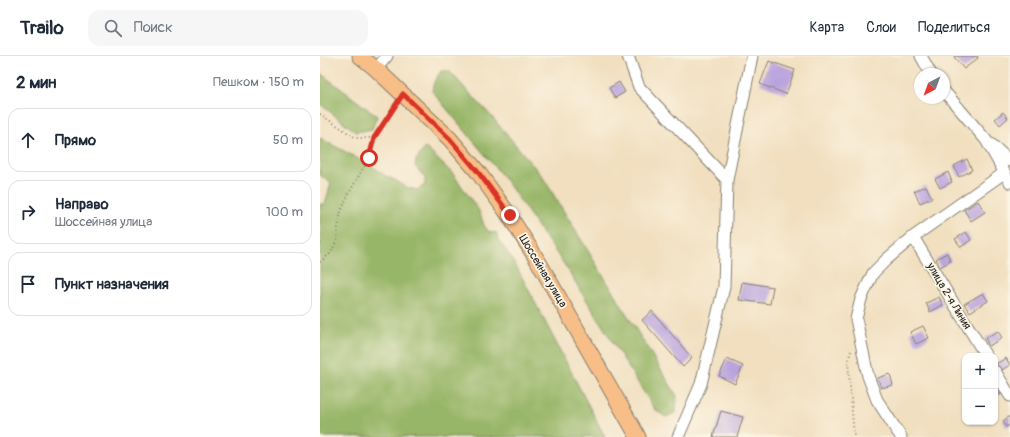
<!DOCTYPE html>
<html lang="ru">
<head>
<meta charset="utf-8">
<style>
  body { margin:0; font-family:Pangolin,sans-serif; background:#f6f6f7; color:#1f2937 }
  .controls { position:absolute; right:12px; bottom:12px; display:grid; overflow:hidden; border-radius:8px; box-shadow:0 1px 3px #0004 }
  .controls button { width:36px; height:36px; display:grid; place-items:center; padding:0; border:0; border-bottom:1px solid #e0e1e3; background:#fff; color:#1f2937; font:20px sans-serif }
  .compass { position:absolute; left:594px; top:12px; width:36px; height:36px; border-radius:50%; background:#fff; box-shadow:0 1px 3px #0004; rotate:221deg }
  .stop { position:absolute; width:12px; height:12px; margin:-9px; border:3px solid #d93025; border-radius:50%; background:#fff }
  .stop.end { background:#d93025; border-color:#fff; box-shadow:0 1px 4px #0008 }
  .list { margin:0; padding:0; list-style:none }
  h2 { display:flex; justify-content:space-between; align-items:center; height:52px; margin:0; padding:0 16px; font-size:17px }
  h2 small { font-size:13px; font-weight:400; color:#747a83 }
  .list li { display:grid; grid-template-columns:26px 1fr auto; gap:12px; align-items:center; box-sizing:border-box; height:64px; margin:0 8px 8px; padding:0 8px; border:1px solid #e0e1e3; border-radius:12px }
  .list b { display:block; font-size:15px; white-space:nowrap }
  .list p { margin:0; font-size:13px; white-space:nowrap; color:#747a83 }
  .list em { font-size:13px; font-style:normal; color:#747a83 }
  .icon { flex:none; width:22px; height:22px; fill:none; stroke:currentColor; stroke-width:2; stroke-linecap:round; stroke-linejoin:round }
  .map { position:relative; flex:none; width:690px; height:381px; overflow:hidden }
  header { display:flex; align-items:center; gap:24px; box-sizing:border-box; height:56px; padding:0 20px; background:#fff; border-bottom:1px solid #e0e1e3 }
  header strong { font-size:19px }
  nav { display:flex; gap:22px; margin-inline-start:auto; font-size:14px }
  .search { width:280px; height:36px; background:#f6f6f7; display:flex; align-items:center; gap:10px; box-sizing:border-box; padding:0 14px; border-radius:12px; color:#747a83; font-size:15px }
  main { display:flex }
  aside { flex:1; background:#fff }
  .map>svg:first-child { display:block }
  .forest { fill:#98b668; stroke:#5a6942 }
  .building { fill:#b9a3dd }
  .lines { fill:none; stroke-linecap:round; stroke-linejoin:round }
  .minor-casing { stroke:#867e6e; stroke-width:13 }
  .major-casing { stroke:#867e6e; stroke-width:17 }
  .path { stroke:#867e6e; stroke-width:2; stroke-dasharray:1 3; stroke-linecap:butt }
  .minor { stroke:#fff; stroke-width:11 }
  .major { stroke:#f7be87; stroke-width:15 }
  .route { stroke:#d93025; stroke-width:5 }
  .labels { text-anchor:middle; dominant-baseline:central; stroke-width:3.5; stroke-linejoin:round; paint-order:stroke }
  .street-label { font-size:11px; fill:#1c1c1c; stroke:#fcf5e5 }
</style>
</head>
<body>
<header>
<strong>Trailo</strong>
<div class="search"><svg class="icon" aria-label="search" viewBox="0 0 24 24"><circle cx="10" cy="10" r="6"/><path d="M15 15l6 6"/></svg>Поиск</div>
<nav><a>Карта</a><a>Слои</a><a>Поделиться</a></nav>
</header>
<main>
<aside>
<h2>2 мин<small>Пешком · 150 m</small></h2>
<ul class="list">
<li><svg class="icon" aria-label="ahead" viewBox="0 0 24 24"><path d="M12 20V5M6 11l6-6 6 6"/></svg><div><b>Прямо</b></div><em>50 m</em></li>
<li><svg class="icon" aria-label="right" viewBox="0 0 24 24"><path d="M7 20v-9h11M14 6l5 5-5 5"/></svg><div><b>Направо</b><p>Шоссейная улица</p></div><em>100 m</em></li>
<li><svg class="icon" aria-label="arrive" viewBox="0 0 24 24"><path d="M6 21V4h12l-3 4 3 4H6"/></svg><div><b>Пункт назначения</b></div></li>
</ul>
</aside>
<div class="map">
<svg width="690" height="381" viewBox="0 0 690 381">
  <rect width="100%" height="100%" fill="#fcf5e5"/>
  <filter id="ink" filterUnits="userSpaceOnUse"><feTurbulence type="fractalNoise" baseFrequency=".025" numOctaves="2"/><feDisplacementMap in="SourceGraphic" scale="8" xChannelSelector="R" yChannelSelector="G"/><feConvolveMatrix kernelMatrix="1 2 1 2 8 2 1 2 1" color-interpolation-filters="sRGB"/></filter>
  <filter id="wash" filterUnits="userSpaceOnUse"><feTurbulence type="fractalNoise" baseFrequency=".012" numOctaves="4" result="noise"/><feDisplacementMap in="SourceGraphic" scale="16" xChannelSelector="R" yChannelSelector="G"/><feGaussianBlur stdDeviation="0.9" result="paint"/><feColorMatrix in="noise" values="0 0 0 0 0 0 0 0 0 0 0 0 0 0 0 0 0 1.4 0 .05"/><feComposite in="paint" operator="in"/></filter>
  <g filter="url(#wash)">
    <rect width="100%" height="100%" fill="#f1dfbf"/>
    <path class="forest" d="M121 15H129L172 61 222 120 357 340 356 356 346 361 335 354 246 211 185 123 112 35 114 26Z
      M0 17 57 60 52 73 36 76 0 48Z
      M0 82 55 112 67 121 75 124 86 131 97 134 105 129V122L95 110 96 104 105 91 133 118 159 155 164 169 168 175 173 177 176 176 179 185 194 206 285 381H0V148H5L11 127 0 119Z"/>
    <g id="blocks">
      <path class="building" d="M635 0H657L658 2 644 13 634 1Z
        M449 5 475 14 466 38 440 28Z
        M299 26 305 36 295 42 289 32Z
        M683 56 688 62 680 69 675 63Z
        M647 103 652 114 639 121 634 110Z
        M628 116 632 126 620 132 615 123Z
        M606 130 612 142 600 147 594 135Z
        M658 145 665 156 651 165 644 154Z
        M646 176 651 184 641 191 635 183Z
        M627 197 631 205 620 211 616 203Z
        M422 226 453 231 450 248 419 244Z
        M663 237 668 245 650 256 644 248Z
        M619 241 623 249 610 256 606 247Z
        M332 255 372 302 363 311 322 264Z
        M603 270 609 282 596 288 590 276Z
        M678 275 682 282 669 290 665 282Z
        M686 302 690 309 680 315 676 308Z
        M407 303 423 310 415 328 399 320Z
        M570 318 573 329 561 332 558 322Z
        M677 331 681 338 675 341V332Z
        M401 355 423 361 417 381H393Z
        M690 360V369L686 371 683 365Z"/>
    </g>
  </g>
  <g filter="url(#ink)">
    <use href="#blocks" fill-opacity="0" stroke="#867e6e" stroke-width="1"/>
    <g class="lines">
      <defs>
        <path id="minor" d="M308 0 319 31 407 124
          M601 0 611 18
          M56 13 67 0
          M624 35 666 84 690 126
          M671 88 690 105
          M593 181 666 300
          M675 315 690 340
          M358 381 381 328 404 231 407 124 432 0
          M581 381 557 344 548 320 536 263 541 243 553 217 567 203 593 181 684 117"/>
        <path id="major" d="M40 0 56 13 130 83 158 116 189 159 218 205 318 381"/>
      </defs>
      <use href="#minor" class="minor-casing"/>
      <use href="#major" class="major-casing"/>
      <path class="path" d="M0 58 36 82H54
        M0 206 11 197 17 184 18 171 21 155 29 137 49 102 54 82 76 49
        M531 295 528 305 534 381"/>
      <use href="#minor" class="minor"/>
      <use href="#major" class="major"/>
    </g>
  </g>
  <g class="lines" filter="url(#ink)">
    <path class="route" d="M49 102 54 82 83 38 130 83 158 116 190 159"/>
  </g>
  <g class="labels">
    <g class="street-label">
      <text transform="translate(223 215) rotate(59)">Шоссейная улица</text>
      <text transform="translate(629 240) rotate(59)">улица 2-я Линия</text>
    </g>
  </g>
</svg>
<div class="controls">
<button>+</button>
<button>−</button>
</div>
<svg class="compass" viewBox="-18 -18 36 36"><path d="M0-13l5 13h-10z" fill="#e53935"/><path d="M0 13l5-13h-10z" fill="#747a83"/></svg>
<div class="stop" style="left:49px;top:102px"></div>
<div class="stop end" style="left:190px;top:159px"></div>
</div>
</main>
</body>
</html>
